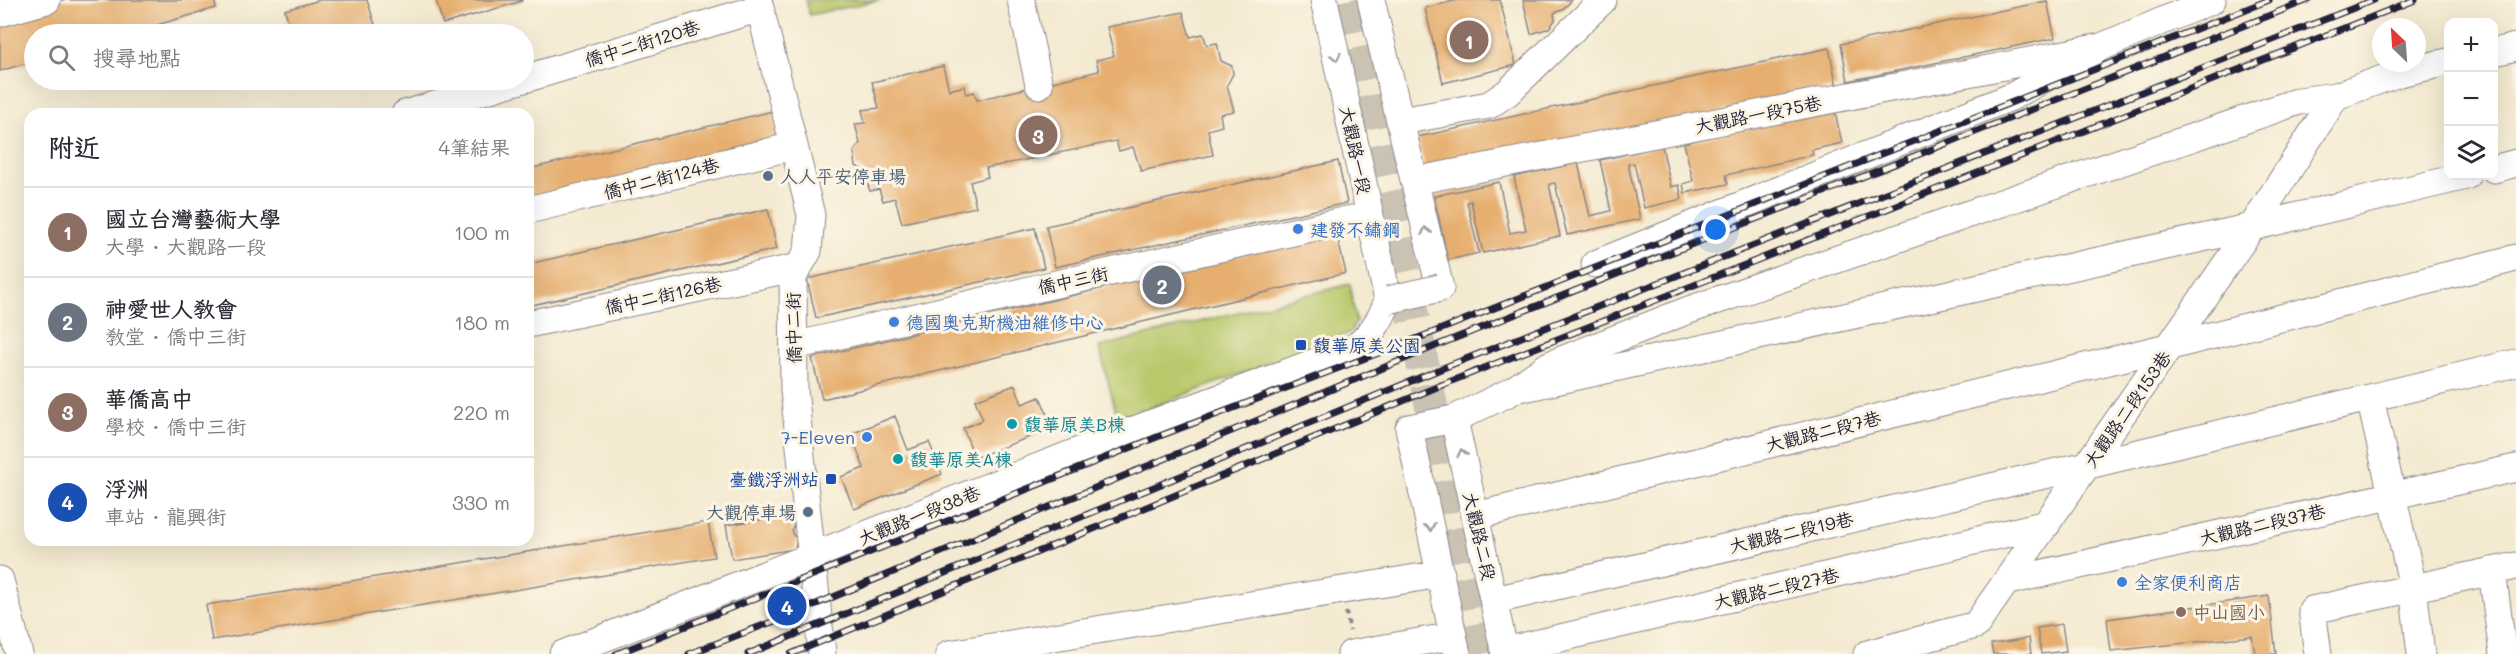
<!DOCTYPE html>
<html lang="zh-TW">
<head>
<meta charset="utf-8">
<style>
  body { margin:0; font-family:Mali,"LXGW WenKai TC",sans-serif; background:#f7f7f7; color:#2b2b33 }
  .controls { position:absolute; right:18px; top:18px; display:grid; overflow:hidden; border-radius:12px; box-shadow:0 6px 24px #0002 }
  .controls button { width:54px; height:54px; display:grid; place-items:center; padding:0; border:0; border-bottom:2px solid #e1e1e2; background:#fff; color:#2b2b33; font:30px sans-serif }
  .compass { position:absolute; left:2372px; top:18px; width:54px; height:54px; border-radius:50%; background:#fff; box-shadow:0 6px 24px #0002; rotate:335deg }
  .you { position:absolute; left:1716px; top:230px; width:21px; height:21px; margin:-15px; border:4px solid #fff; border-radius:50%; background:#1a73e8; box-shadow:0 0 0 9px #1a73e833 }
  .badge { display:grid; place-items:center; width:39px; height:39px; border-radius:50%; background:#7c3aed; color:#fff; font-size:20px; font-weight:700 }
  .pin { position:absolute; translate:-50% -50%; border:3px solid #fff; box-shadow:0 2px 6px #0006 }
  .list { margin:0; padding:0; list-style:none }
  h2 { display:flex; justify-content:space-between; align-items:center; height:78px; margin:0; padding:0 24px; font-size:26px }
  h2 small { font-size:20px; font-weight:400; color:#7c7c81 }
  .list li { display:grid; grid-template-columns:39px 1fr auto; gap:18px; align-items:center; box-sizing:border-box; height:90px; padding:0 24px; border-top:2px solid #e1e1e2 }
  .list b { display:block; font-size:22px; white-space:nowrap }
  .list p { margin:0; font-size:20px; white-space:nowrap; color:#7c7c81 }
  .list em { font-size:20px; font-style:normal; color:#7c7c81 }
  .icon { flex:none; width:33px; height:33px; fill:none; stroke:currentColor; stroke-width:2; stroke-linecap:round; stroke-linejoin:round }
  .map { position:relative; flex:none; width:2516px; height:654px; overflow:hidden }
  .search { position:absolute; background:#fff; box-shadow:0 6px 24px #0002; left:24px; top:24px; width:510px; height:66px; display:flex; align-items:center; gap:15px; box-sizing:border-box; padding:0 21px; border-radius:33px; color:#7c7c81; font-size:22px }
  .panel { position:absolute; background:#fff; box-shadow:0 6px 24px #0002; left:24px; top:108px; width:510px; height:438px; border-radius:18px }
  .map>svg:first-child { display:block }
  .green { fill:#b8c86b; stroke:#6d7553; stroke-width:1.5 }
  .building { fill:#e6af70 }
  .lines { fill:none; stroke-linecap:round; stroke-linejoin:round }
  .major-tunnel { stroke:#cac2b3; stroke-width:33; stroke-dasharray:33 16; stroke-linecap:butt }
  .minor-casing { stroke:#8b8686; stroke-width:29 }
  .path { stroke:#8b8686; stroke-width:4; stroke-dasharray:4.5 4.5; stroke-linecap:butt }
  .minor { stroke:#fff; stroke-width:27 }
  .rail-casing { stroke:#22223b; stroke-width:7 }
  .rail { stroke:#fcf5e5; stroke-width:4.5; stroke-dasharray:14; stroke-linecap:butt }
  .minor-bridge-casing { stroke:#8b8686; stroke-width:29; stroke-linecap:butt }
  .minor-bridge { stroke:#fff; stroke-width:27 }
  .oneway { stroke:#9c9ca7 }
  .service-dot { fill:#5c6f8a; stroke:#fcf5e5; stroke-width:2 }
  .shop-dot { fill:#3f7fe0; stroke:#fcf5e5; stroke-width:2 }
  .transit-dot { fill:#1a4fb4; stroke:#fcf5e5; stroke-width:2 }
  .culture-dot { fill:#0f9aa8; stroke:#fcf5e5; stroke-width:2 }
  .education-dot { fill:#8d6e63; stroke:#fcf5e5; stroke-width:2 }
  .labels { text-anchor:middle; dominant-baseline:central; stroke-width:6; stroke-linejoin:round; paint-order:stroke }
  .street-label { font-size:18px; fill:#22223b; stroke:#fcf5e5 }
  .service-label { font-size:18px; fill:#4e5e75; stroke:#fcf5e5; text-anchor:start }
  .shop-label { font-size:18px; fill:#366cbe; stroke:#fcf5e5; text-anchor:start }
  .transit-label { font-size:18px; fill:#164399; stroke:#fcf5e5; text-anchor:start }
  .culture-label { font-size:18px; fill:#0d838f; stroke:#fcf5e5; text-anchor:start }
  .education-label { font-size:18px; fill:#785e54; stroke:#fcf5e5; text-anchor:start }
</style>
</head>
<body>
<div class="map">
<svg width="2516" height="654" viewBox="0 0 2516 654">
  <rect width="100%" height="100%" fill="#fcf5e5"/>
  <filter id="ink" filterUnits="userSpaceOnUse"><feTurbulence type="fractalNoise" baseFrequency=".0167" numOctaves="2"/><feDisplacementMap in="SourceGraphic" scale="12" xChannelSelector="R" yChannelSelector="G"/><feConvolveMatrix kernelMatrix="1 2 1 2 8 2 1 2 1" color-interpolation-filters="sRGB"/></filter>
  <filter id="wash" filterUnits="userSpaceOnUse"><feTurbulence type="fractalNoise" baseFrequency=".008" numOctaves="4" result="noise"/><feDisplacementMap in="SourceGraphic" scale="24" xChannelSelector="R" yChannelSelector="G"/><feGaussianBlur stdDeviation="1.35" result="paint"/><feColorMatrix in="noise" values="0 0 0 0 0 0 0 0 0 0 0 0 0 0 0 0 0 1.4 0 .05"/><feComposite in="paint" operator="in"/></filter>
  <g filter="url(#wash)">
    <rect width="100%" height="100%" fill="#f4ead1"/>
    <path class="green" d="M806 0H881L809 15Z
      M1350 284 1356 323 1349 333 1118 420 1099 347Z"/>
    <g id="blocks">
      <path class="building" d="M0 0H214L216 8 125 34H34V61L0 71Z
        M320 0H367L378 34H292L285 10Z
        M436 0H522V1L443 24Z
        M1458 0H1500L1516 65 1443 83 1425 8Z
        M1523 0H1572L1562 10 1554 13 1555 20 1549 28 1531 34Z
        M2047 1 2055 38 1848 81 1841 44Z
        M1183 12 1190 37 1203 34 1207 45 1217 43 1221 61 1232 66 1233 74 1227 85 1234 111 1220 114 1222 126 1208 130 1213 155 1141 171 1133 147 1119 151 1116 141 986 168 988 177 970 182 976 207 902 223 895 198 883 201 879 189 870 191 863 170 856 166 854 152 860 143 855 124 865 123 862 110 879 108 872 82 943 66 949 90 965 86 966 94 974 92 977 100 1099 71 1096 60 1114 56 1107 27Z
        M1829 48 1837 87 1426 176 1418 137Z
        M1834 108 1842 143 1812 150 1813 155 1726 175 1728 184 1685 193 1683 184 1693 181 1684 143Z
        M773 111 780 142 528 202V169Z
        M1662 146 1671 187 1679 185 1682 199 1644 208 1634 163 1628 164 1640 219 1567 235 1555 183 1549 184 1560 236 1483 253 1471 201 1467 202 1479 253 1448 260 1434 196 1499 182 1510 233 1526 230 1514 177 1578 163 1590 216 1611 211 1600 160Z
        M1338 161 1347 203 1055 267 1046 226Z
        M768 209 777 249 528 306V264Z
        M1035 228 1044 268 816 318 807 279Z
        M1336 232 1346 273 822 399 812 358Z
        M1015 385 1022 404 1040 397 1053 428 975 458 963 428 983 420 975 400Z
        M895 416 908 450 929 442 942 474 854 509 841 477 864 468 851 434Z
        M787 516 795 521 792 530 793 535 797 538 795 549 732 559 726 525Z
        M708 522 714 557 212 640 206 605Z
        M2269 596 2276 654H2255L2252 636 2111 651 2107 619Z
        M2062 624 2066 651 2041 654 2037 628Z
        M2029 638 2031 654H1993L1991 644Z"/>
    </g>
  </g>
  <g filter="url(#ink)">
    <use href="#blocks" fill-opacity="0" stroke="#8b8686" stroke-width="1.5"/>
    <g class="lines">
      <path class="major-tunnel" d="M1347 0 1483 654"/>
      <defs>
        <path id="minor" d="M758 0 811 215 808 251 793 277 794 390 822 654
          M1021 0 1039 85
          M1371 0 1440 288
          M0 13 47 0
          M2494 52 2516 47
          M524 79 760 8
          M405 114 520 80
          M1401 121 1489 105 1507 93 1603 0
          M2494 169 2516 163
          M1414 181 2101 47
          M528 210 794 146
          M1595 264 2011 97 2101 47 2212 0
          M528 324 799 267
          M794 346 1038 288 1352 219
          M1528 387 2252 227 2466 176
          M2370 398 2413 587 2421 654
          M1454 419 1505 654
          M1475 516 2171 346 2516 258
          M2492 571 2503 654
          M0 580 19 654
          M2008 581 2516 468
          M1495 600 2088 465 2516 363
          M1505 651 2047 524
          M563 654 1102 442 1356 347C1372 333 1381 320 1388 300L1324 0
          M949 654 1441 574
          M1351 654 1453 636
          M1457 654 1409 428 1454 419 1512 391 1549 365 1686 311 2299 101 2336 96 2399 73 2448 62
          M1867 654 1976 625 2252 227 2336 96
          M2318 654 2312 610 2516 566"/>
      </defs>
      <use href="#minor" class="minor-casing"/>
      <path class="path" d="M1346 612 1350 631"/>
      <use href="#minor" class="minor"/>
      <defs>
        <path id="rail" d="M616 654 1157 437 1434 332 2269 0
          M689 654 790 615 1438 345 2308 0
          M748 654 1443 368 2374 0
          M791 654 1449 382 2415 0"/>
      </defs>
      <use href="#rail" class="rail-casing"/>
      <use href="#rail" class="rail"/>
      <defs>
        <path id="minor-bridge" d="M1388 300 1440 288"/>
      </defs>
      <use href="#minor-bridge" class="minor-bridge-casing"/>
      <use href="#minor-bridge" class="minor-bridge"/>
    </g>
    <defs><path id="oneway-chevron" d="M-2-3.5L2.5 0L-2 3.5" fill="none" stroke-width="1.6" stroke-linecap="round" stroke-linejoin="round" transform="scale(1.5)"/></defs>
    <g class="oneway">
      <use href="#oneway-chevron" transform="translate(1336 57) rotate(78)"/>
      <use href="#oneway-chevron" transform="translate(1426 231) rotate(-103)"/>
      <use href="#oneway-chevron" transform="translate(1462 453) rotate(-102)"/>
      <use href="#oneway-chevron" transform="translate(1430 527) rotate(78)"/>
    </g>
  </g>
  <g class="service-dot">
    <circle cx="768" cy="176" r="6"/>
    <circle cx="808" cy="512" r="6"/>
  </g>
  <g class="shop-dot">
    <circle cx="1298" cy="229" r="6"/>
    <circle cx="894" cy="322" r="6"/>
    <circle cx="867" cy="437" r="6"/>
    <circle cx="2122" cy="582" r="6"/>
  </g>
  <g class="transit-dot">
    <rect x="1295" y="339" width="12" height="12" rx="3"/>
    <rect x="825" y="473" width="12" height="12" rx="3"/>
  </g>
  <g class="culture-dot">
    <circle cx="1012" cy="424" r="6"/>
    <circle cx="898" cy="459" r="6"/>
  </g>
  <circle class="education-dot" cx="2181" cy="612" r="6"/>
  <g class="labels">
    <g class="street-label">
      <text transform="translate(642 43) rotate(-17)">僑中二街120巷</text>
      <text transform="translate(1758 114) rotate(-11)">大觀路一段75巷</text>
      <text transform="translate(1356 150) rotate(78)">大觀路一段</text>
      <text transform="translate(661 178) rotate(-14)">僑中二街124巷</text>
      <text transform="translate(1073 280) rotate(-12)">僑中三街</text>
      <text transform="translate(663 295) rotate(-12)">僑中二街126巷</text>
      <text transform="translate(793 328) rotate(-91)">僑中二街</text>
      <text transform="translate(2127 409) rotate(-55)">大觀路二段153巷</text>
      <text transform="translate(1823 431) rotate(-14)">大觀路二段7巷</text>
      <text transform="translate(919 515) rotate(-22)">大觀路一段38巷</text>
      <text transform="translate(2262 524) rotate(-13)">大觀路二段37巷</text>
      <text transform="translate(1791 532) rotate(-13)">大觀路二段19巷</text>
      <text transform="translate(1480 536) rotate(77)">大觀路二段</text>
      <text transform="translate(1776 588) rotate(-13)">大觀路二段27巷</text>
    </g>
    <g class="service-label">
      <text x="780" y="176">人人平安停車場</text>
      <text x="796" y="512" text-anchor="end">大觀停車場</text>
    </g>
    <g class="shop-label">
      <text x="1310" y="229">建發不鏽鋼</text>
      <text x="906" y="322">德國奧克斯機油維修中心</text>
      <text x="855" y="437" text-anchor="end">7-Eleven</text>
      <text x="2134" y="582">全家便利商店</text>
    </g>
    <g class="transit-label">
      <text x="1313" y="345">馥華原美公園</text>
      <text x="819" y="479" text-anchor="end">臺鐵浮洲站</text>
    </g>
    <g class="culture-label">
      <text x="1024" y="424">馥華原美B棟</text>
      <text x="910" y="459">馥華原美A棟</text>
    </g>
    <g class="education-label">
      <text x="2193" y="612">中山國小</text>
    </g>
  </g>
</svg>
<div class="controls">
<button>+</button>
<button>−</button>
<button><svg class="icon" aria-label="layers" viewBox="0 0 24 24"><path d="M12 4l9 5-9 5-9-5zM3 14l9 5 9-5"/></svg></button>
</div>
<svg class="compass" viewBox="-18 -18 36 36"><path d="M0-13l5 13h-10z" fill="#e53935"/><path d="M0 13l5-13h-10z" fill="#7c7c81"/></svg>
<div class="you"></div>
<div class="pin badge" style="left:1469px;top:40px;background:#8d6e63">1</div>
<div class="pin badge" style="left:1162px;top:285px;background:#6b7280">2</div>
<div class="pin badge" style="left:1038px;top:135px;background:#8d6e63">3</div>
<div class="pin badge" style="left:787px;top:606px;background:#1a4fb4">4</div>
<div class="search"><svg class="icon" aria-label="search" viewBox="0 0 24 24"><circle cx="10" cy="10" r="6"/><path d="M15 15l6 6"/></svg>搜尋地點</div>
<section class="panel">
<h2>附近<small>4筆結果</small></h2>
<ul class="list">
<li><span class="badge" style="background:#8d6e63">1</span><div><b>國立台灣藝術大學</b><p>大學 · 大觀路一段</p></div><em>100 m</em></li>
<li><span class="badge" style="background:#6b7280">2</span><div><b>神愛世人教會</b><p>教堂 · 僑中三街</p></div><em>180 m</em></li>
<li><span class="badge" style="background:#8d6e63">3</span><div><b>華僑高中</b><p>學校 · 僑中三街</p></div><em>220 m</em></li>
<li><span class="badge" style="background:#1a4fb4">4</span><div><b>浮洲</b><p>車站 · 龍興街</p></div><em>330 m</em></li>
</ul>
</section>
</div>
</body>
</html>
